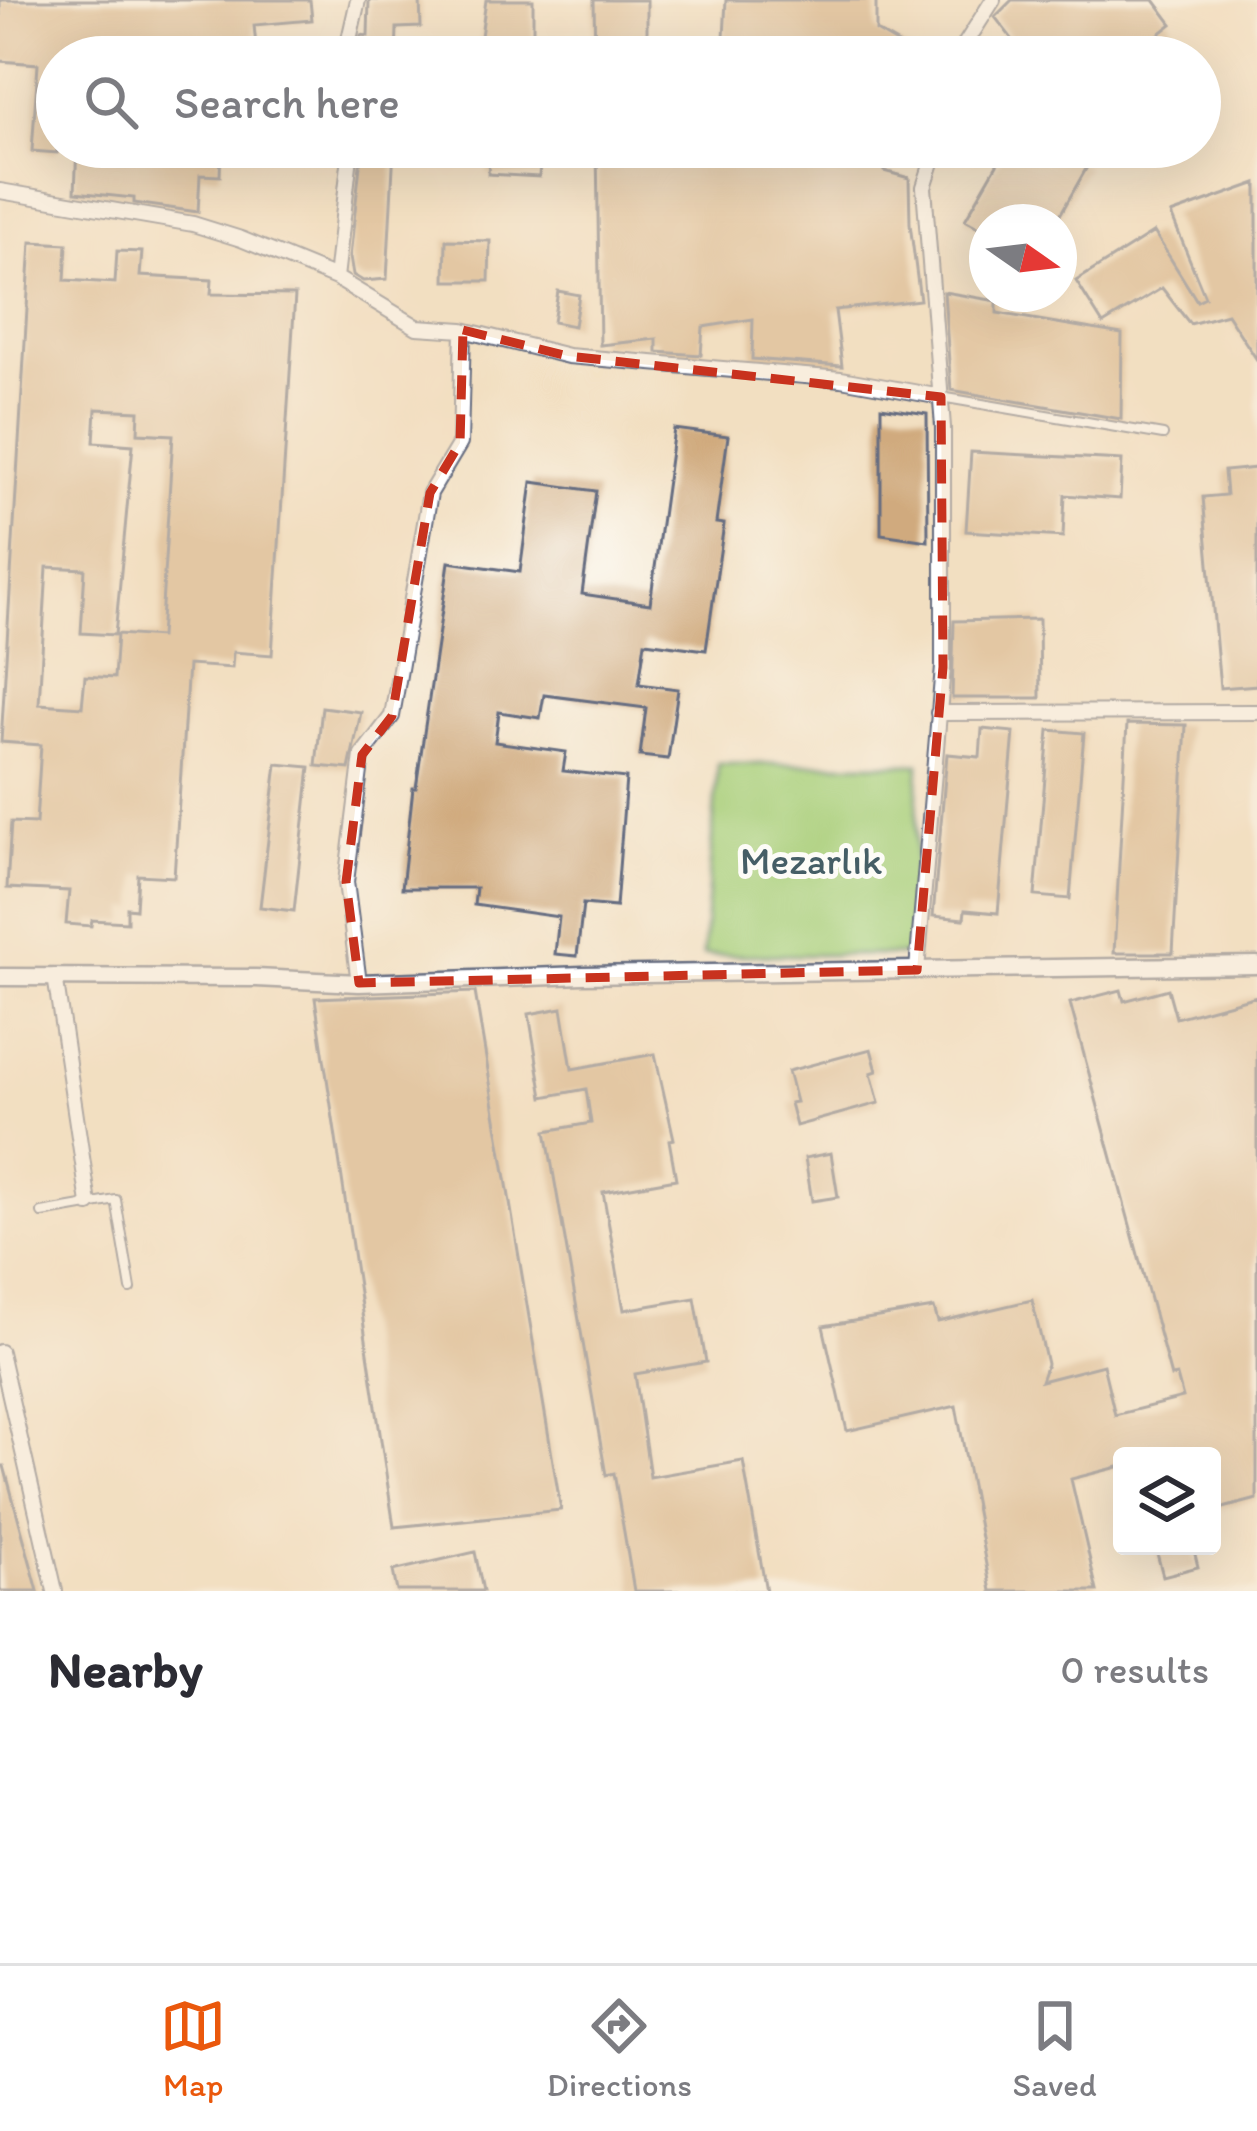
<!DOCTYPE html>
<html lang="en">
<head>
<meta charset="utf-8">
<style>
  body { margin:0; font-family:Itim,sans-serif; background:#f2f2f3; color:#2b2b33 }
  .controls { position:absolute; right:36px; bottom:36px; display:grid; overflow:hidden; border-radius:12px; box-shadow:0 12px 48px #0002 }
  .controls button { width:108px; height:108px; display:grid; place-items:center; padding:0; border:0; border-bottom:3px solid #e1e1e2; background:#fff; color:#2b2b33; font:60px sans-serif }
  .compass { position:absolute; left:969px; top:204px; width:108px; height:108px; border-radius:50%; background:#fff; box-shadow:0 12px 48px #0002; rotate:104deg }
  .list { margin:0; padding:0; list-style:none }
  h2 { display:flex; justify-content:space-between; align-items:center; height:156px; margin:0; padding:0 48px; font-size:51px }
  h2 small { font-size:39px; font-weight:400; color:#7c7c81 }
  .icon { flex:none; width:66px; height:66px; fill:none; stroke:currentColor; stroke-width:2; stroke-linecap:round; stroke-linejoin:round }
  .map { position:relative; flex:none; width:1257px; height:1591px; overflow:hidden }
  .search { position:absolute; background:#fff; box-shadow:0 12px 48px #0002; left:36px; right:36px; top:36px; height:132px; display:flex; align-items:center; gap:30px; box-sizing:border-box; padding:0 42px; border-radius:66px; color:#7c7c81; font-size:45px }
  .sheet { height:372px; background:#fff }
  nav { display:flex; justify-content:space-around; align-items:center; box-sizing:border-box; height:168px; border-top:3px solid #e1e1e2; background:#fff; font-size:33px; color:#7c7c81 }
  nav a { display:grid; justify-items:center; gap:6px }
  nav .on { color:#ea580c }
  .map>svg:first-child { display:block }
  .green { fill:#a8cd77; stroke:#627e6a; stroke-width:3 }
  .building { fill:#d0aa7e; fill-rule:evenodd }
  .lines { fill:none; stroke-linecap:round; stroke-linejoin:round }
  .service-casing { stroke:#666d81; stroke-width:12 }
  .minor-casing { stroke:#666d81; stroke-width:18 }
  .tertiary-casing { stroke:#666d81; stroke-width:21 }
  .service { stroke:#fff; stroke-width:8 }
  .minor { stroke:#fff; stroke-width:14 }
  .tertiary { stroke:#fff; stroke-width:16 }
  .marked { fill:none; stroke:#c8321e; stroke-width:9; stroke-dasharray:24 15; stroke-linejoin:round }
  .labels { text-anchor:middle; dominant-baseline:central; stroke-width:10; stroke-linejoin:round; paint-order:stroke }
  .park-label { font-size:39px; fill:#455e66; stroke:#fdfcf7 }
</style>
</head>
<body>
<div class="map">
<svg width="1257" height="1591" viewBox="0 0 1257 1591">
  <rect width="100%" height="100%" fill="#fdfcf7"/>
  <filter id="ink" filterUnits="userSpaceOnUse"><feTurbulence type="fractalNoise" baseFrequency=".00833" numOctaves="2"/><feDisplacementMap in="SourceGraphic" scale="24" xChannelSelector="R" yChannelSelector="G"/><feConvolveMatrix kernelMatrix="1 2 1 2 8 2 1 2 1" color-interpolation-filters="sRGB"/></filter>
  <filter id="wash" filterUnits="userSpaceOnUse"><feTurbulence type="fractalNoise" baseFrequency=".004" numOctaves="4" result="noise"/><feDisplacementMap in="SourceGraphic" scale="48" xChannelSelector="R" yChannelSelector="G"/><feGaussianBlur stdDeviation="2.7" result="paint"/><feColorMatrix in="noise" values="0 0 0 0 0 0 0 0 0 0 0 0 0 0 0 0 0 1.4 0 .05"/><feComposite in="paint" operator="in"/></filter>
  <g filter="url(#wash)">
    <rect width="100%" height="100%" fill="#f2dfc1"/>
    <path class="green" d="M718 764H919L912 955H703Z"/>
    <g id="blocks">
      <path class="building" d="M0 0H310L312 20 254 25 257 57H88L89 50 66 48 65 57H57V153L32 151 38 64 0 61Z
        M369 0H420L421 27 397 28 396 57H358L361 35 368 36Z
        M486 0H533V43L520 42 519 57H432L433 41 480 44Z
        M594 0H647V57H595Z
        M726 0H876V31L921 57H723Z
        M1012 0H1154L1172 24 1130 57H1026L995 17Z
        M77 147H221L220 176 200 175 198 212 134 203V198L75 192Z
        M362 147H394L387 279 363 281 353 275 350 257Z
        M490 147H541L539 177 488 174Z
        M597 147H709L710 160 784 147H884V171L909 178 910 224 920 300 835 310 842 366 752 359 753 319 703 327 701 355 657 352V339L600 345Z
        M1007 147H1052L1087 167 1056 222H987V232L965 220Z
        M1257 183V360L1227 314 1190 324 1162 288 1103 324 1076 281 1154 232 1197 301 1205 297 1171 214Z
        M446 240 490 241 489 281H445Z
        M31 242 67 244 65 280 115 283 117 251 142 252 140 276 212 280 211 294 295 295 272 655 233 652 232 668 188 665 174 877 138 875 136 909 127 908V922L92 920 91 926 66 924 69 891 7 888 11 822 36 823 41 745 1 742ZM96 409 139 411 138 433 173 435 160 637 117 634 114 678 85 676 82 707 39 704 47 567 85 569 81 633 115 635 133 445 94 442Z
        M558 291 579 295 574 326 553 322Z
        M944 292 997 301V313L1122 334 1121 419 951 390Z
        M881 407 927 414 928 541 881 534Z
        M674 429 728 436 716 523 724 524 706 650 645 642 639 684 678 689 668 759 640 756 646 708 544 695 540 718 499 712 495 742 566 752 563 771 626 778 616 907 583 904 577 956 555 954 559 917 474 905 476 888H402L413 788H416L449 562 520 572 532 482 596 491 582 594 650 604Z
        M971 452 1122 460 1120 499 1065 495 1063 537 966 531Z
        M1257 468V685L1220 688 1203 497 1226 495 1224 471Z
        M1039 619 1040 698H952L954 621Z
        M322 707 361 712 349 769 316 766Z
        M1127 724 1186 725 1173 953H1114Z
        M982 729 1014 732 998 913 965 910 964 919 933 916 947 754 980 757Z
        M1049 730 1084 733 1070 899 1035 896Z
        M277 764 310 767 294 911 260 907Z
        M1168 989 1176 1018 1257 996V1499L1212 1511V1456H1122V1466L1071 1479 1097 1591H991L956 1406 847 1431 823 1326 934 1308 938 1322 1032 1300 1047 1364 1041 1381 1103 1365 1115 1415 1183 1398 1177 1376 1171 1377 1070 1003 1121 990 1124 1001Z
        M475 992 561 1510 394 1527 315 998Z
        M562 1008 572 1069 655 1054 674 1139 669 1140 676 1179 603 1192 624 1310 695 1298 706 1362 635 1374 650 1477 743 1461 766 1591H634L614 1473 606 1475 546 1131 591 1123 586 1089 543 1097 529 1014Z
        M871 1049 877 1071 871 1073 879 1103 796 1126 790 1103 796 1102 788 1071Z
        M831 1153 838 1197 812 1201 805 1158Z
        M0 1466H4L38 1591H0Z
        M1155 1546H1193L1198 1567 1163 1576Z
        M475 1552 483 1591H397L393 1571Z"/>
    </g>
  </g>
  <g filter="url(#ink)">
    <use href="#blocks" fill-opacity="0" stroke="#666d81" stroke-width="3"/>
    <g class="lines">
      <defs>
        <path id="service" d="M941 397 1163 435
          M42 1213 116 1200 131 1289"/>
        <path id="minor" d="M345 57 358 0
          M957 57 993 0
          M0 191 193 224 241 239 336 278 417 327 463 330 568 356 841 379 941 397
          M336 278 351 147
          M938 713 1257 712
          M917 970 943 667V427L924 187 937 147
          M55 976 89 1204
          M359 983 346 882 362 755 392 716 430 493 460 443 463 330
          M0 1352 55 1591"/>
        <path id="tertiary" d="M0 977 256 978 359 983 583 975 1257 965"/>
      </defs>
      <use href="#service" class="service-casing"/>
      <use href="#minor" class="minor-casing"/>
      <use href="#tertiary" class="tertiary-casing"/>
      <use href="#service" class="service"/>
      <use href="#minor" class="minor"/>
      <use href="#tertiary" class="tertiary"/>
    </g>
  </g>
  <path d="M0 0H1257V1591H0ZM463 330 568 356 941 397 943 667 917 970 359 983 346 882 362 755 392 716 430 493 460 443Z" fill="#f2dfc1" fill-opacity=".55" fill-rule="evenodd"/>
  <path class="marked" d="M463 330 568 356 941 397 943 667 917 970 359 983 346 882 362 755 392 716 430 493 460 443Z"/>
  <g class="labels">
    <g class="park-label">
      <text x="811" y="860">Mezarlık</text>
    </g>
  </g>
</svg>
<div class="controls">
<button><svg class="icon" aria-label="layers" viewBox="0 0 24 24"><path d="M12 4l9 5-9 5-9-5zM3 14l9 5 9-5"/></svg></button>
</div>
<svg class="compass" viewBox="-18 -18 36 36"><path d="M0-13l5 13h-10z" fill="#e53935"/><path d="M0 13l5-13h-10z" fill="#7c7c81"/></svg>
<div class="search"><svg class="icon" aria-label="search" viewBox="0 0 24 24"><circle cx="10" cy="10" r="6"/><path d="M15 15l6 6"/></svg>Search here</div>
</div>
<section class="sheet">
<h2>Nearby<small>0 results</small></h2>
<ul class="list">
</ul>
</section>
<nav>
<a class="on"><svg class="icon" aria-label="map" viewBox="0 0 24 24"><path d="M3 6l6-2 6 2 6-2v14l-6 2-6-2-6 2zM9 4v14M15 6v14"/></svg>Map</a>
<a><svg class="icon" aria-label="directions" viewBox="0 0 24 24"><path d="M12 3l9 9-9 9-9-9zM9 14v-3h6M13 9l2 2-2 2"/></svg>Directions</a>
<a><svg class="icon" aria-label="saved" viewBox="0 0 24 24"><path d="M7 4h10v16l-5-4-5 4z"/></svg>Saved</a>
</nav>
</body>
</html>
